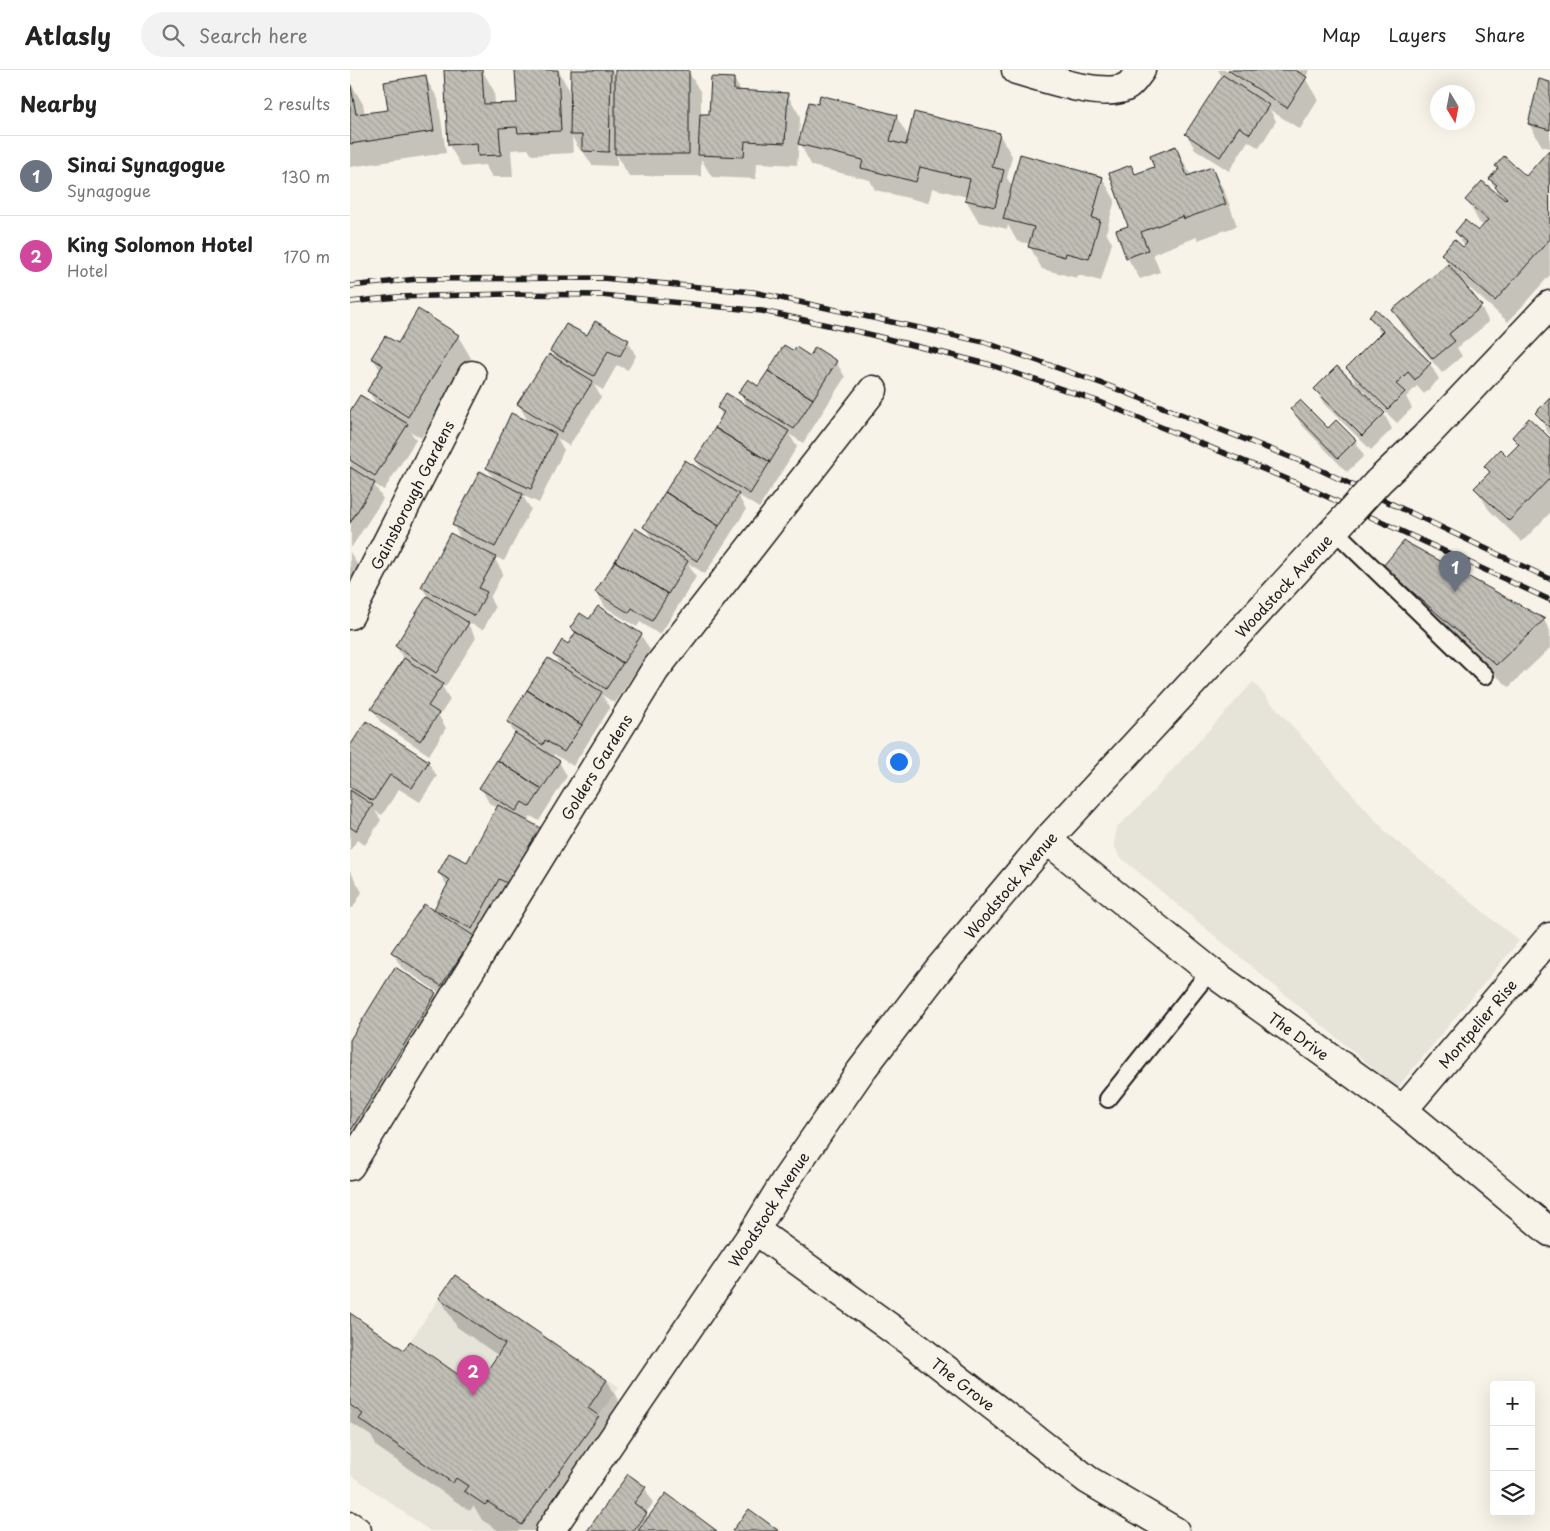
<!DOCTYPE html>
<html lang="en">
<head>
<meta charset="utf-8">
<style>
  body { margin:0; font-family:"Playpen Sans",sans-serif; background:#f2f2f2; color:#222 }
  .controls { position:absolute; right:15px; bottom:15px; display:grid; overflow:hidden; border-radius:5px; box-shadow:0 5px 20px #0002 }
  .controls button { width:45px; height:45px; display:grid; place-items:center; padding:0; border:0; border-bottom:1px solid #e0e0e0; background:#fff; color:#222; font:25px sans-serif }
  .compass { position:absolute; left:1080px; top:15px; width:45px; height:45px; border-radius:50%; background:#fff; box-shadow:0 5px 20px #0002; rotate:170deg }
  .you { position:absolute; left:548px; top:691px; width:18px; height:18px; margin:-12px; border:4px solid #fff; border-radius:50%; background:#1a73e8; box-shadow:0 0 0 8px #1a73e833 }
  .badge { display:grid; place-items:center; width:32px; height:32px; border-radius:50%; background:#1f6fb2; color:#fff; font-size:16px; font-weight:700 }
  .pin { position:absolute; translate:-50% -41px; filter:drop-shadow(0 1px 2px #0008) }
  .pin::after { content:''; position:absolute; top:26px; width:18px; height:15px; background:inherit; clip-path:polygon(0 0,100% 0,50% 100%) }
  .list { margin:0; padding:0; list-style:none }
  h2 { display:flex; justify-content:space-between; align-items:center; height:65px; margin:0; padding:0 20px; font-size:21px }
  h2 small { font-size:16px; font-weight:400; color:#767676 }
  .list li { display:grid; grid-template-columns:32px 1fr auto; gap:15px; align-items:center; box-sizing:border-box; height:80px; padding:0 20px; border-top:1px solid #e0e0e0 }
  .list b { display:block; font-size:19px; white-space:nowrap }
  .list p { margin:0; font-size:16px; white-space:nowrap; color:#767676 }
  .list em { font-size:16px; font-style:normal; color:#767676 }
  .icon { flex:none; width:28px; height:28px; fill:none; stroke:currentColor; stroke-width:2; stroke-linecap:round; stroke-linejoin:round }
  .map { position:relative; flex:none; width:1200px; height:1461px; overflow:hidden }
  header { display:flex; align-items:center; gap:30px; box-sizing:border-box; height:70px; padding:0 25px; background:#fff; border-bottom:1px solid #e0e0e0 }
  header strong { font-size:24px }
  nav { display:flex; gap:28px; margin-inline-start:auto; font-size:18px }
  .search { width:350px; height:45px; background:#f2f2f2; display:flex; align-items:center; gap:12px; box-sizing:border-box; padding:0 18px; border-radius:28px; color:#767676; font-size:19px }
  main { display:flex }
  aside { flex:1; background:#fff }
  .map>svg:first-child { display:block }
  .built { fill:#e6e3d9 }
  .shadow { fill:#0003 }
  .building { fill:url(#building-back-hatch); stroke:#1c1c1c }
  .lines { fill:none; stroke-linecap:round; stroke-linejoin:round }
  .lane-casing { stroke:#1c1c1c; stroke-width:20 }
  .street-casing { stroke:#1c1c1c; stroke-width:31 }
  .primary-casing { stroke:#1c1c1c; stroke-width:31 }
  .lane { stroke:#f7f3e8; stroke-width:16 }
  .street { stroke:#f7f3e8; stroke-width:28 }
  .primary { stroke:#f7f3e8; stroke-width:28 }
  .rail-casing { stroke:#1c1c1c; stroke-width:5.5 }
  .rail { stroke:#f7f3e8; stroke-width:4; stroke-dasharray:11; stroke-linecap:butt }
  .street-bridge-casing { stroke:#1c1c1c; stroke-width:31; stroke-linecap:butt }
  .street-bridge { stroke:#f7f3e8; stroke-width:28 }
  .labels { text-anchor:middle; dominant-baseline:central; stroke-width:4; stroke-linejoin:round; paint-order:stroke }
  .street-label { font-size:15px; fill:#1c1c1c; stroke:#f7f3e8 }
</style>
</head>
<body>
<header>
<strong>Atlasly</strong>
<div class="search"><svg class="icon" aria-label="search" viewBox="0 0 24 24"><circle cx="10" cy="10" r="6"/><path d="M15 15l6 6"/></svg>Search here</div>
<nav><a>Map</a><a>Layers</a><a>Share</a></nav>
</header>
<main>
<aside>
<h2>Nearby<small>2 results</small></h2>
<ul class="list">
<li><span class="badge" style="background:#6b7280">1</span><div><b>Sinai Synagogue</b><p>Synagogue</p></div><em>130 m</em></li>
<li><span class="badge" style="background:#d1479c">2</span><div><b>King Solomon Hotel</b><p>Hotel</p></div><em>170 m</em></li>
</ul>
</aside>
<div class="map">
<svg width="1200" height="1461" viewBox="0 0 1200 1461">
  <defs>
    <pattern id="building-back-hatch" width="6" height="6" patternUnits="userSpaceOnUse" patternTransform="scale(1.25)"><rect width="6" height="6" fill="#c0beb5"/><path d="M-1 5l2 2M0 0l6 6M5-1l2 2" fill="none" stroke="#a4a39b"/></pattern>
  </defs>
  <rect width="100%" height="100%" fill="#f7f3e8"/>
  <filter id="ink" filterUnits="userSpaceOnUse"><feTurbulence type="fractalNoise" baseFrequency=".02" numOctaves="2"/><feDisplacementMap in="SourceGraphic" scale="10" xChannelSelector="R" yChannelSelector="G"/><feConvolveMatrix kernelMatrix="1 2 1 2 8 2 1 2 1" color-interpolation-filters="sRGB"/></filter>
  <g filter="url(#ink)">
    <path class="built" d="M903 612 1038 764 1169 871 1047 1018 769 786 764 774 767 757 788 738Z
      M105 1205 269 1317 168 1461H80L0 1404V1243L54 1280Z"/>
    <path class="shadow" d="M113 0H132L144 21 145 35 168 34 188 0H208L222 25 223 0H262L266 7 338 1 351 23V45L360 46 384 9 391 21 437 24 450 46 449 72H450L546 46 559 68 649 64 662 86 657 108 663 118 752 108 765 130 756 163 762 173 751 211 728 205 727 208 692 199 680 177V174L667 171 658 155 657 159 629 152 616 130 617 127 582 118 579 133 525 120 520 110 462 96 449 72 447 95 407 93 406 109 362 107 351 89V106H279L267 85V96L242 95 232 80H230L222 67 223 83 182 85 178 79 161 80 163 107H142L135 95 112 97 99 75Z
      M868 0H960L955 8 968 30 950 59 920 40 926 51 909 78 898 71 879 101 845 79 836 64 873 8Z
      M75 7 88 29 96 83 0 97V12L13 34 15 44 39 41Z
      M1200 13V78L1192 76 1179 54Z
      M826 77 841 106 861 98 874 120 887 156 848 170 847 167 803 184 810 202 790 209 777 187 786 105 806 98Z
      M1199 81 1200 205 1158 252 1114 213 1112 214 1131 237 1139 252 1107 278 1112 286 1092 303 1052 255 1044 240 1099 195 1092 184 1113 179 1115 177 1106 162H1128L1134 156 1129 152 1117 130 1152 129 1140 109 1148 99 1146 96 1177 107Z
      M1026 241 1080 294 1089 309 1074 324 1067 316 1056 327 1062 338 1047 353 1006 313 998 299 1031 264 1020 247Z
      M108 266 121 288 71 368 60 361 66 370 34 420 24 414 33 429 1 478 0 343 28 338 19 321 31 302 23 288 48 275Z
      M237 267 278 271 286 286 278 300 267 295 253 320 244 315 251 327 219 376 207 368 214 380 189 433 172 425 181 439 154 491 143 486 153 503 140 528 145 538 133 560 116 551 126 568 95 617 91 614 100 630 89 646 96 658 79 685 31 653 23 639 54 590 46 576 78 527 72 517 112 471 103 455 145 410 137 398 184 354 177 349 168 334 206 290 202 281Z
      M444 283 486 292 495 307 453 373 439 364 447 377 409 438 388 425 396 440 355 504 338 493 346 507 310 565 290 552 287 557 255 537 247 522 303 471 295 457 354 404 346 390 373 347 368 338H398L390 323 409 317Z
      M966 319 1034 344 1042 359 1021 380 974 334Z
      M1200 330V366L1187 343Z
      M942 340 978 360 986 351 1005 371 1014 386 997 402 951 354Z
      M1163 367 1200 370V443L1172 472 1139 440 1126 418 1140 404 1135 396 1157 387 1168 376Z
      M0 482 10 499 0 514Z
      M1035 496 1194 550 1200 561V578L1159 617 1048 518Z
      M240 550 291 565 300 580 265 633 252 625 260 638 223 696 204 684 202 687 209 692 217 706 189 751 181 746 177 752 190 759 203 781 100 930 51 897 43 883 89 845 86 839 98 817 89 803 118 794 148 738 139 733 131 718 165 665 158 652 212 599 204 585 219 576 226 565 222 558Z
      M0 679 78 692 87 706 70 732 49 719 32 745 25 741 31 750 15 775 7 770 0 781Z
      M0 801 12 822 3 838 0 837Z
      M85 924 98 946 0 1098V972Z
      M90 1228 257 1310 273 1339 205 1461H157L155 1460 149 1461 132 1450 125 1438 123 1436 120 1441 27 1377 21 1366 0 1352V1245L54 1282 126 1318 149 1286 107 1257Z
      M295 1418 303 1433 296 1443 299 1448 365 1461H239Z"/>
    <path class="building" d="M94 0H132L134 34 167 33 165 0H208L211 61 168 63 167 57 149 58 151 85 128 86 127 73 98 75Z
      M221 0H261L259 82 232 81V65H220Z
      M265 0H339V84H265Z
      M878 0H945L957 7 937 38Z
      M76 5 84 61 0 74V11L6 44 38 40 34 12Z
      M873 5 919 35 900 64 889 57 870 87 835 64Z
      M361 7 384 8V20L438 23 435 73 395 71 394 87 348 85 350 44H359Z
      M1189 9 1200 12V60L1178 54Z
      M470 25 547 45 540 71 556 75 564 42 650 63 642 97 654 100 645 137 615 130 620 109 570 97 566 112 511 98 513 90 448 74 459 32 468 34Z
      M826 76 837 106 862 97 876 134 834 149 833 146 791 162 798 180 776 188 766 160 778 156 759 103 781 95 785 104 804 97 800 86Z
      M1199 80 1200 169 1145 231 1091 184 1104 169 1113 177 1117 173 1105 162 1115 150 1128 161 1138 150 1115 130 1132 111 1155 130 1157 128 1145 117 1147 115 1139 109 1148 98 1145 96 1154 86 1176 106Z
      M670 84 753 107 742 148 750 150 739 189 716 183 715 187 678 177 684 157 653 149Z
      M1098 194 1132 236 1099 264 1105 271 1083 289 1042 240Z
      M68 239 109 265 58 347 17 321 33 295 21 288 35 266 48 273Z
      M1026 239 1081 293 1065 310 1058 302 1046 314 1055 322 1038 339 996 298 1033 261 1019 247Z
      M245 251 279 270 270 286 258 281 244 306 200 281 216 254 237 265Z
      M434 275 444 281 446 277 460 286 465 277 487 291 463 329 418 301Z
      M199 284 243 311 211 362 167 334Z
      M987 296 1035 343 1012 366 964 319Z
      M418 301 463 329 444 359 388 323 398 309 408 316Z
      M376 323 439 361 420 392 365 358 374 342 367 338Z
      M10 325 58 354 25 406 0 390V341Z
      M1200 328V358L1185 343Z
      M950 330 978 358 986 350 1006 370 988 388 940 339Z
      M161 343 206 364 181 419 136 398Z
      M1179 348 1200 368V408L1159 451 1124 418 1140 402 1134 396 1150 379 1157 386 1169 374 1162 367Z
      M365 358 420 392 400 424 345 390Z
      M335 390 389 424 369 456 315 422Z
      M0 397 25 413 0 453Z
      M130 401 173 424 145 477 102 455Z
      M315 422 369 456 347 491 293 457Z
      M285 458 338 491 318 524 265 491Z
      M100 463 146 487 129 518 137 522 125 546 71 517Z
      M1054 471 1195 549 1146 595 1033 496Z
      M265 491 318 524 302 551 282 538 279 543 245 522Z
      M77 526 119 553 86 603 45 576Z
      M248 536 292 564 273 593 220 558 230 543 239 549Z
      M226 562 273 593 256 619 203 585 212 570 218 574Z
      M54 588 93 614 78 636 89 643 70 671 21 639Z
      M198 588 252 622 232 655 177 620Z
      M177 620 232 655 214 682 195 670 193 675 157 652Z
      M16 651 79 691 62 718 40 705 23 731 0 717V676Z
      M165 663 210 691 192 719 147 690Z
      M147 690 192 719 180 737 172 732 166 741 129 718Z
      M0 720 23 735 6 761 0 757Z
      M148 735 191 758 161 815 149 809 122 859 84 839 100 810 88 803 99 783 117 792Z
      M74 834 124 866 91 916 41 882Z
      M45 897 86 923 0 1062V970Z
      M105 1205 257 1310 238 1338 249 1346 172 1455 138 1432 135 1435 114 1421 118 1416 106 1408 103 1413 9 1349 13 1344 0 1335V1243L54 1280 60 1271 126 1317 155 1274 89 1228Z
      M278 1404 296 1417 284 1433 297 1443 284 1461H237Z
      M316 1423 367 1461H288Z
      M399 1439 429 1461H382Z"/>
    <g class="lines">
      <defs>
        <path id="lane" d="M984 460 1135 606
          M758 1029 860 901"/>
        <g id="street">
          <path d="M666 0C693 7 751 29 776 17 782 14 787 5 791 0"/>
          <path d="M1028 412 1075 367 1200 235"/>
          <path id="s1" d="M0 545 122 305"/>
          <path id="s2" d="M697 770 860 901 1053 1040 1200 1162"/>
          <path id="s3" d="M1053 1040 1200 867"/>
          <path id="s4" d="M0 1096 305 600 523 320"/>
          <path id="s5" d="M405 1160 567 1277 738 1410 825 1461"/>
          <path id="s6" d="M200 1461 405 1160 435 1111 510 1002 588 900 697 770 998 445"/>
        </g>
        <path id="primary" d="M0 1456 7 1461"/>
      </defs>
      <use href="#lane" class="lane-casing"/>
      <use href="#street" class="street-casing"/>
      <use href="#primary" class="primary-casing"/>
      <use href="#lane" class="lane"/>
      <use href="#street" class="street"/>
      <use href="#primary" class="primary"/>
      <defs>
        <path id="rail" d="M0 216 68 209 252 208 403 222 634 272 759 316 958 394 1200 509
          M0 232 47 227 156 224 251 225 412 241 510 262 641 295 750 332 954 416 1200 530"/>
      </defs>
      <use href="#rail" class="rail-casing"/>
      <use href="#rail" class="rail"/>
      <defs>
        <path id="street-bridge" d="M998 445 1028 412"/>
      </defs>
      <use href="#street-bridge" class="street-bridge-casing"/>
      <use href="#street-bridge" class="street-bridge"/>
    </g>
  </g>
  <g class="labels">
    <g class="street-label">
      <text stroke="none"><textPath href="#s1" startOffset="135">Gainsborough Gardens</textPath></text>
      <text stroke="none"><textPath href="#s6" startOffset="1199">Woodstock Avenue</textPath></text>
      <text stroke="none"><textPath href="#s4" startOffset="469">Golders Gardens</textPath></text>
      <text stroke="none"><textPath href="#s6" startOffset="794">Woodstock Avenue</textPath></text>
      <text stroke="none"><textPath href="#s3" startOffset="114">Montpelier Rise</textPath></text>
      <text stroke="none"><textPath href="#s2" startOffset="319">The Drive</textPath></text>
      <text stroke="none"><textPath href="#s6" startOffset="389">Woodstock Avenue</textPath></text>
      <text stroke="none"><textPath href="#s5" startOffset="259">The Grove</textPath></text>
    </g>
  </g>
</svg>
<div class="controls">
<button>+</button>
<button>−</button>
<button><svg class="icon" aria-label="layers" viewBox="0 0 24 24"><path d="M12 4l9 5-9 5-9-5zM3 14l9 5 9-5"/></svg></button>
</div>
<svg class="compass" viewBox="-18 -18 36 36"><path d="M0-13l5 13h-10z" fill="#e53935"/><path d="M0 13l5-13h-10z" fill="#767676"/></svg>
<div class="you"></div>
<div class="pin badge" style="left:1105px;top:522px;background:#6b7280">1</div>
<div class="pin badge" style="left:123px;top:1326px;background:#d1479c">2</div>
</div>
</main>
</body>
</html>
